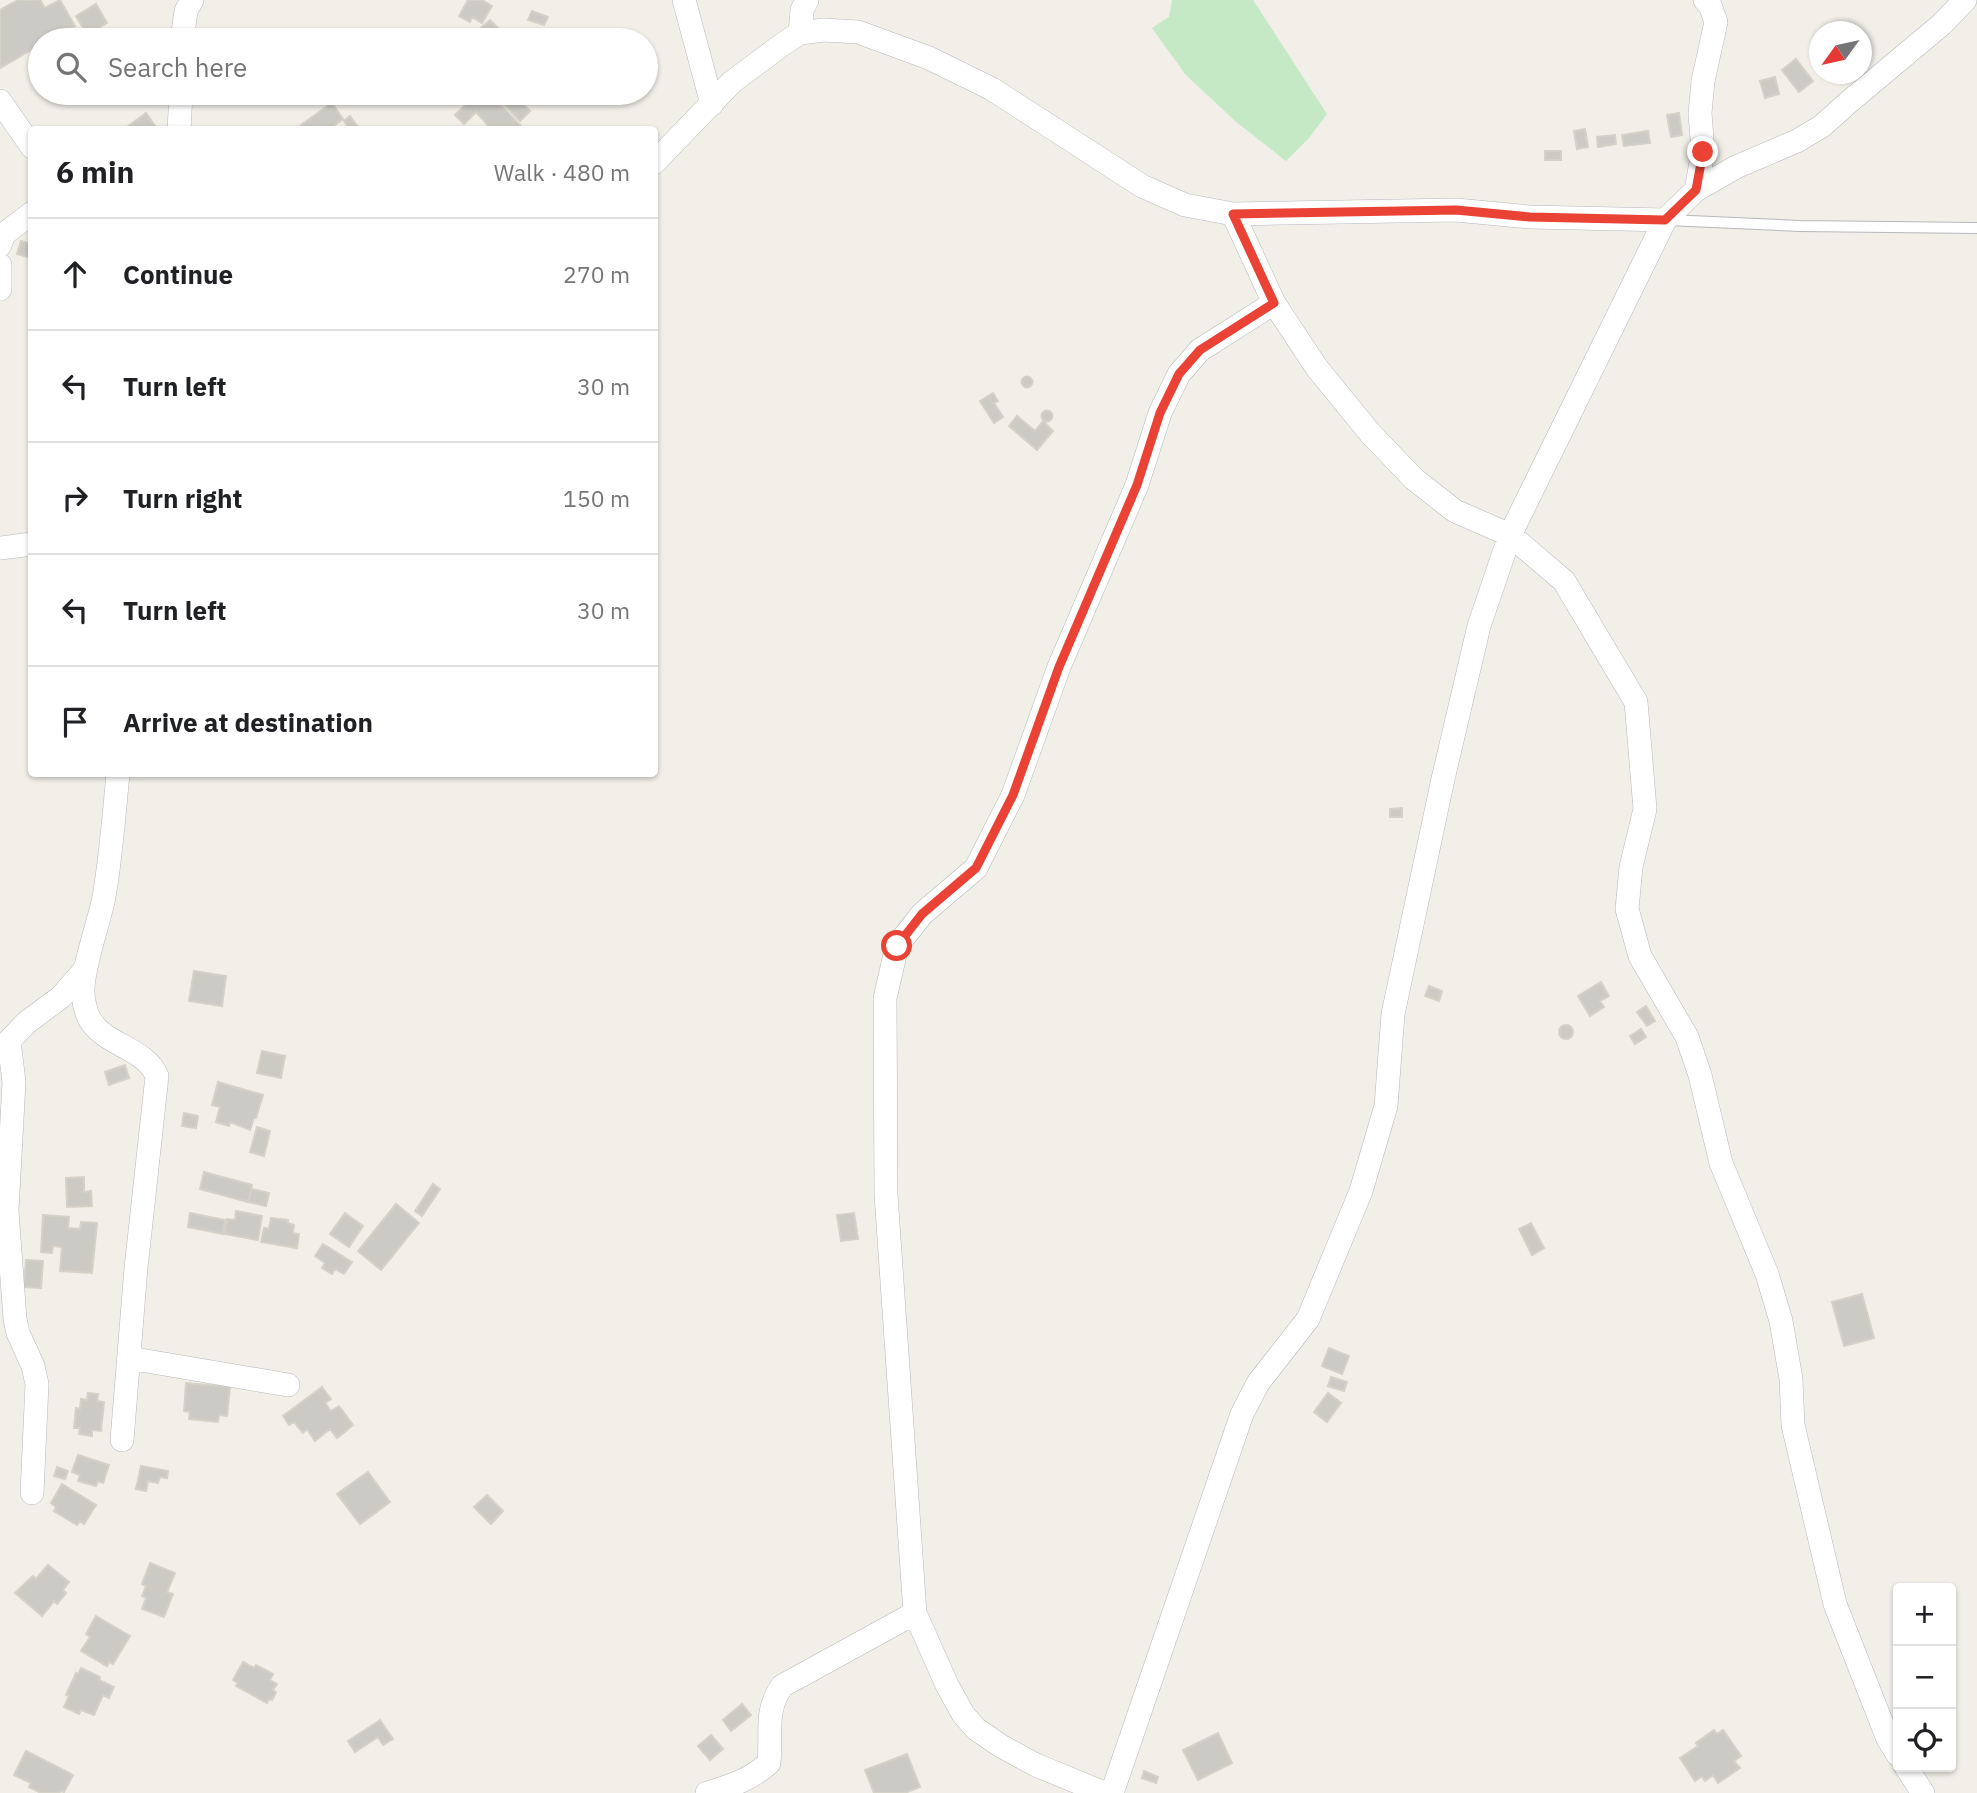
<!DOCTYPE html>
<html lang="en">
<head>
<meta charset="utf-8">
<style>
  body { margin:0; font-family:"IBM Plex Sans",sans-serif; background:#f6f6f6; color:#202124 }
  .controls { position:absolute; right:21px; bottom:21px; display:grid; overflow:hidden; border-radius:7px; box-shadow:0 2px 5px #0004 }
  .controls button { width:63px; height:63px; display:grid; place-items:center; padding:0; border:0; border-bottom:2px solid #e0e0e0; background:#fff; color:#202124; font:35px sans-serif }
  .compass { position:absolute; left:1809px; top:21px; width:63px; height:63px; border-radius:50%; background:#fff; box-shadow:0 2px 5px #0004; rotate:237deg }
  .stop { position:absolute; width:21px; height:21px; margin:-16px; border:5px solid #ea4335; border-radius:50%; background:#fff }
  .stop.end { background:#ea4335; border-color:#fff; box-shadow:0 2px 7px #0008 }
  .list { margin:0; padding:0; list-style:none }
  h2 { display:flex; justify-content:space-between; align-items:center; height:91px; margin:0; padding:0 28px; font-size:30px }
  h2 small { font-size:23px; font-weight:400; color:#757577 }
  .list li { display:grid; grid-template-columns:46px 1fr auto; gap:21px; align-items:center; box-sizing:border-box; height:112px; padding:0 28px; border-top:2px solid #e0e0e0 }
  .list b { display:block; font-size:26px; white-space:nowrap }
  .list em { font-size:23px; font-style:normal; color:#757577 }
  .icon { flex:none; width:38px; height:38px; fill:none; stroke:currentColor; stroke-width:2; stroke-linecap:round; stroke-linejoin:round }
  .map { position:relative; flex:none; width:1977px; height:1793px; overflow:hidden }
  .search { position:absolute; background:#fff; box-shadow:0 2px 5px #0004; left:28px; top:28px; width:630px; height:77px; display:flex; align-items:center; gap:18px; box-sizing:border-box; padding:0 24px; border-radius:38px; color:#757577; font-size:26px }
  .panel { position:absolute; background:#fff; box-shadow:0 2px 5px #0004; left:28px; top:126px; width:630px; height:651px; border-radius:7px }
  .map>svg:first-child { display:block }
  .green { fill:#c5e8c5 }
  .building { fill:#cccac5; stroke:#d6d1c6; stroke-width:2 }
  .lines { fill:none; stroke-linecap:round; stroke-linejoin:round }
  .lane-casing { stroke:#b5b8bc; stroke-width:12 }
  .street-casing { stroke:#b5b8bc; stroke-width:24 }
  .lane { stroke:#fff; stroke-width:10 }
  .street { stroke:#fff; stroke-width:23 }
  .route { stroke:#ea4335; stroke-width:9 }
</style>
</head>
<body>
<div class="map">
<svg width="1977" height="1793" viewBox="0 0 1977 1793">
  <rect width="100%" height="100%" fill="#f1efe8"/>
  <path class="green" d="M1172 0H1253L1327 114 1309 138 1286 161 1235 121 1185 74 1152 28 1169 17Z"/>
  <path class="building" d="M18 0H40L45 8 60 0 75 26 49 40H40V45L0 68V10Z
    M468 0H482L492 6 482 23 472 17 470 22 459 16Z
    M96 4 107 23 97 29 101 35 90 40 76 16Z
    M532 11 548 17 544 25 528 20Z
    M490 20 498 28 482 40 476 32Z
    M131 36H155V40H131Z
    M1796 59 1813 81 1799 92 1782 70Z
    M1775 77 1779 94 1765 98 1760 81Z
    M478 93H489L521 126 517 130H492L476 112 464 124 455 115Z
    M493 93H512L530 111 520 121Z
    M332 103 343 119 328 130H304L301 125Z
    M146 113 158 130H123Z
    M1679 113 1682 135 1671 137 1667 115Z
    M350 116 358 127 354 130H350L344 121Z
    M1585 129 1588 147 1577 149 1574 131Z
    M1648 131 1650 143 1624 146 1622 135Z
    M1615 135 1616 144 1598 147 1597 137Z
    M1545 151H1561V160H1545Z
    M21 241 32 244V258L17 254Z
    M1021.5 382a5.5 5.5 0 1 1 11 0a5.5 5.5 0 1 1-11 0Z
    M993 393 998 401 994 403 1003 417 994 423 980 401Z
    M1041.5 416a5.5 5.5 0 1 1 11 0a5.5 5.5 0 1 1-11 0Z
    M1017 416 1035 431 1043 421 1053 431 1037 450 1009 426Z
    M1402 808V817H1390V809Z
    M194 971 226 976 222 1006 189 1001Z
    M1601 982 1609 996 1600 1001 1604 1007 1590 1016 1578 996Z
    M1429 986 1442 991 1439 1001 1425 996Z
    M1646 1006 1655 1021 1647 1026 1637 1012Z
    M1559 1032a7 7 0 1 1 14 0a7 7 0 1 1-14 0Z
    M1641 1029 1646 1037 1635 1044 1630 1036Z
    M262 1051 285 1056 281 1078 257 1073Z
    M125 1065 129 1078 109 1085 105 1072Z
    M218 1082 263 1095 256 1118H254L250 1130 230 1122 229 1126 216 1122 220 1107 212 1105Z
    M184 1113 198 1116 196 1128 182 1126Z
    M257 1127 270 1131 264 1156 250 1152Z
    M204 1172 252 1185 248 1202 200 1189Z
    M84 1177V1192L91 1191 92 1206 67 1207 66 1178Z
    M433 1184 440 1189 422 1216 415 1211Z
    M252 1189 269 1193 266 1206 248 1202Z
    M396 1204 419 1223 381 1270 358 1251Z
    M236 1211 262 1216 258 1240 225 1234 227 1219 235 1220Z
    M190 1213 225 1220 223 1234 188 1227Z
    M345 1213 363 1226 349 1247 330 1234Z
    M854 1213 858 1239 841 1241 837 1215Z
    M43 1215 69 1217 68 1228 80 1229 81 1222 97 1223 92 1273 60 1271 62 1247 53 1246 52 1253 41 1252Z
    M271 1218 288 1220V1223L294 1225 293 1233 299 1234 297 1248 261 1242 264 1228 269 1229Z
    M1531 1223 1544 1248 1532 1255 1519 1229Z
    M323 1244 352 1262 344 1274 335 1269 332 1274 322 1268 325 1263 315 1256Z
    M26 1260 43 1261 41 1288 24 1287Z
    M1862 1294 1874 1338 1844 1346 1832 1302Z
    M1329 1348 1349 1356 1342 1374 1322 1366Z
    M1331 1377 1347 1382 1344 1391 1328 1386Z
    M186 1383 230 1387 227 1416 219 1415 218 1422 189 1419 190 1412 184 1411Z
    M322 1387 331 1399 325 1403 331 1411 339 1406 353 1425 337 1438 330 1429 315 1441 307 1429 303 1433 294 1422 289 1425 283 1416Z
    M88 1393 98 1394 97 1401 104 1402 101 1431 92 1430V1436L79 1434 80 1428H74L76 1408 80 1409 81 1399 87 1400Z
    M1328 1393 1341 1403 1327 1422 1314 1412Z
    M78 1455 109 1465 103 1483 98 1481 96 1486 78 1481 80 1475 72 1472Z
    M141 1466 168 1471 167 1478 160 1477 158 1483 148 1481 146 1491 136 1489Z
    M57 1467 68 1471 65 1479 54 1476Z
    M368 1472 390 1502 360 1524 337 1494Z
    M62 1484 96 1505 84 1524 80 1521 77 1525 54 1511 56 1507 51 1503Z
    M487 1495 503 1511 491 1524 474 1507Z
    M150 1563 175 1573 167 1592 173 1594 164 1617 142 1609 146 1598 142 1596 146 1586 142 1584Z
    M48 1565 69 1582 63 1590 66 1593 57 1604 54 1601 42 1616 15 1593 33 1576 36 1579Z
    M96 1616 130 1636 113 1664 109 1662 107 1666 81 1651 90 1637 86 1634Z
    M243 1662 254 1668 256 1665 273 1674 270 1680 277 1684 273 1690 276 1692 272 1700 269 1699 267 1703 236 1686 238 1683 233 1680Z
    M81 1668 100 1677 99 1680 114 1687 109 1698 103 1695 94 1715 81 1710 79 1714 64 1707 69 1696 66 1695 76 1673 78 1674Z
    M742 1704 751 1715 731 1731 723 1720Z
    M380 1720 393 1739 383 1745 378 1737 355 1752 348 1741Z
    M1714 1730 1717 1734 1723 1730 1741 1756 1734 1761 1740 1768 1718 1783 1713 1775 1705 1781 1702 1776 1695 1781 1680 1758 1698 1746 1696 1743Z
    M1218 1733 1232 1763 1198 1780 1183 1750Z
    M711 1735 723 1749 710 1760 698 1746Z
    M26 1751 73 1775 64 1792 61 1791 59 1793H41L29 1787 31 1783 14 1775Z
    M907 1754 920 1787 905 1793H874L865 1770Z
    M1144 1771 1158 1777 1156 1783 1142 1778Z"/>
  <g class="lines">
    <defs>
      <path id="lane" d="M1667 220 1800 226 1977 228"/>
      <path id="street" d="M684 0 712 104
        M800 33 802 10 807 0
        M182 40 186 11 192 0
        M0 101 32 147
        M179 130 181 93
        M654 163 732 82 783 44 800 33 824 30 858 32 929 58 992 89 1142 186 1185 205 1233 214 1456 210 1530 217 1665 220
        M1696 190 1703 152 1700 113 1703 81 1716 22 1710 5 1705 0
        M1233 214 1274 303 1317 368 1370 433 1414 479 1455 511 1510 535 1564 581 1636 702 1645 809 1631 867 1627 909 1640 956 1687 1037 1700 1075 1721 1163 1767 1274 1781 1321 1791 1379 1793 1425 1835 1604 1888 1739 1898 1755
        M0 245 4 234 32 213
        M0 265V289
        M0 548 32 544
        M118 774C114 814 111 857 104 897 99 923 82 968 83 992 83 1000 86 1012 89 1018 104 1046 145 1047 157 1076L136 1268 122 1440
        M129 1358 288 1385
        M32 1493 37 1384 33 1366 18 1333 15 1319 7 1211 14 1082 9 1041 26 1023 61 997 86 968
        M1906 1767 1923 1793
        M707 1793C731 1786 750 1780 769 1763 772 1733 764 1712 782 1686L915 1613
        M1104 1793 1036 1765 1001 1746 976 1729 963 1714 947 1685 915 1613 886 1195 885 998 897 946 922 914 976 868 1013 795 1059 667 1137 485 1160 413 1179 374 1200 350 1274 303
        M1112 1793 1242 1414 1258 1383 1308 1319 1361 1191 1386 1106 1393 1014 1443 779 1479 626 1510 535 1665 220 1696 190 1736 167 1797 141 1822 126 1850 101 1942 24 1965 0"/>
    </defs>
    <use href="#lane" class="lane-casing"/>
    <use href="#street" class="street-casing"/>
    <use href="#lane" class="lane"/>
    <use href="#street" class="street"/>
  </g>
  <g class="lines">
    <path class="route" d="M897 946 922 914 976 868 1013 795 1059 667 1137 485 1160 413 1179 374 1200 350 1274 303 1233 214 1456 210 1530 217 1665 220 1696 190 1703 152"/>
  </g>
</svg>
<div class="controls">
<button>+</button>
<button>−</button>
<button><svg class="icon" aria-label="locate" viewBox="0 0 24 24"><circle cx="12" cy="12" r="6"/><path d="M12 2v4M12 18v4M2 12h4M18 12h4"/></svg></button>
</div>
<svg class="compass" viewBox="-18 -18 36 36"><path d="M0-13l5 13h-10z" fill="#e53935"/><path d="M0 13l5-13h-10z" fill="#757577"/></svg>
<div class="stop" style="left:897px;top:946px"></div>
<div class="stop end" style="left:1703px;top:152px"></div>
<div class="search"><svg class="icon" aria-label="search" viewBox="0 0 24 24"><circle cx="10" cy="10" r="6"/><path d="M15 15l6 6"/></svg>Search here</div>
<section class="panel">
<h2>6 min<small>Walk · 480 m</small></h2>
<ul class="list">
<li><svg class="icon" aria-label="ahead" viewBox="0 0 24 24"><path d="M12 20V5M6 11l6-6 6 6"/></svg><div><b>Continue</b></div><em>270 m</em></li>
<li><svg class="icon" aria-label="left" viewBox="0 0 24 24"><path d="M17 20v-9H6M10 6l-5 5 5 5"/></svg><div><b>Turn left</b></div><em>30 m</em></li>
<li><svg class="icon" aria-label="right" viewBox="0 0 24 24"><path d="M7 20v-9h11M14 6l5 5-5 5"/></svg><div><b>Turn right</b></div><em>150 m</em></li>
<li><svg class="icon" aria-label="left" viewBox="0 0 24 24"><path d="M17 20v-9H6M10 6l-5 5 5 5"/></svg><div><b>Turn left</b></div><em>30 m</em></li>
<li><svg class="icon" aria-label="arrive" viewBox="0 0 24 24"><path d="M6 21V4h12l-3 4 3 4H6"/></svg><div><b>Arrive at destination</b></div></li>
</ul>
</section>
</div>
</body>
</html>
